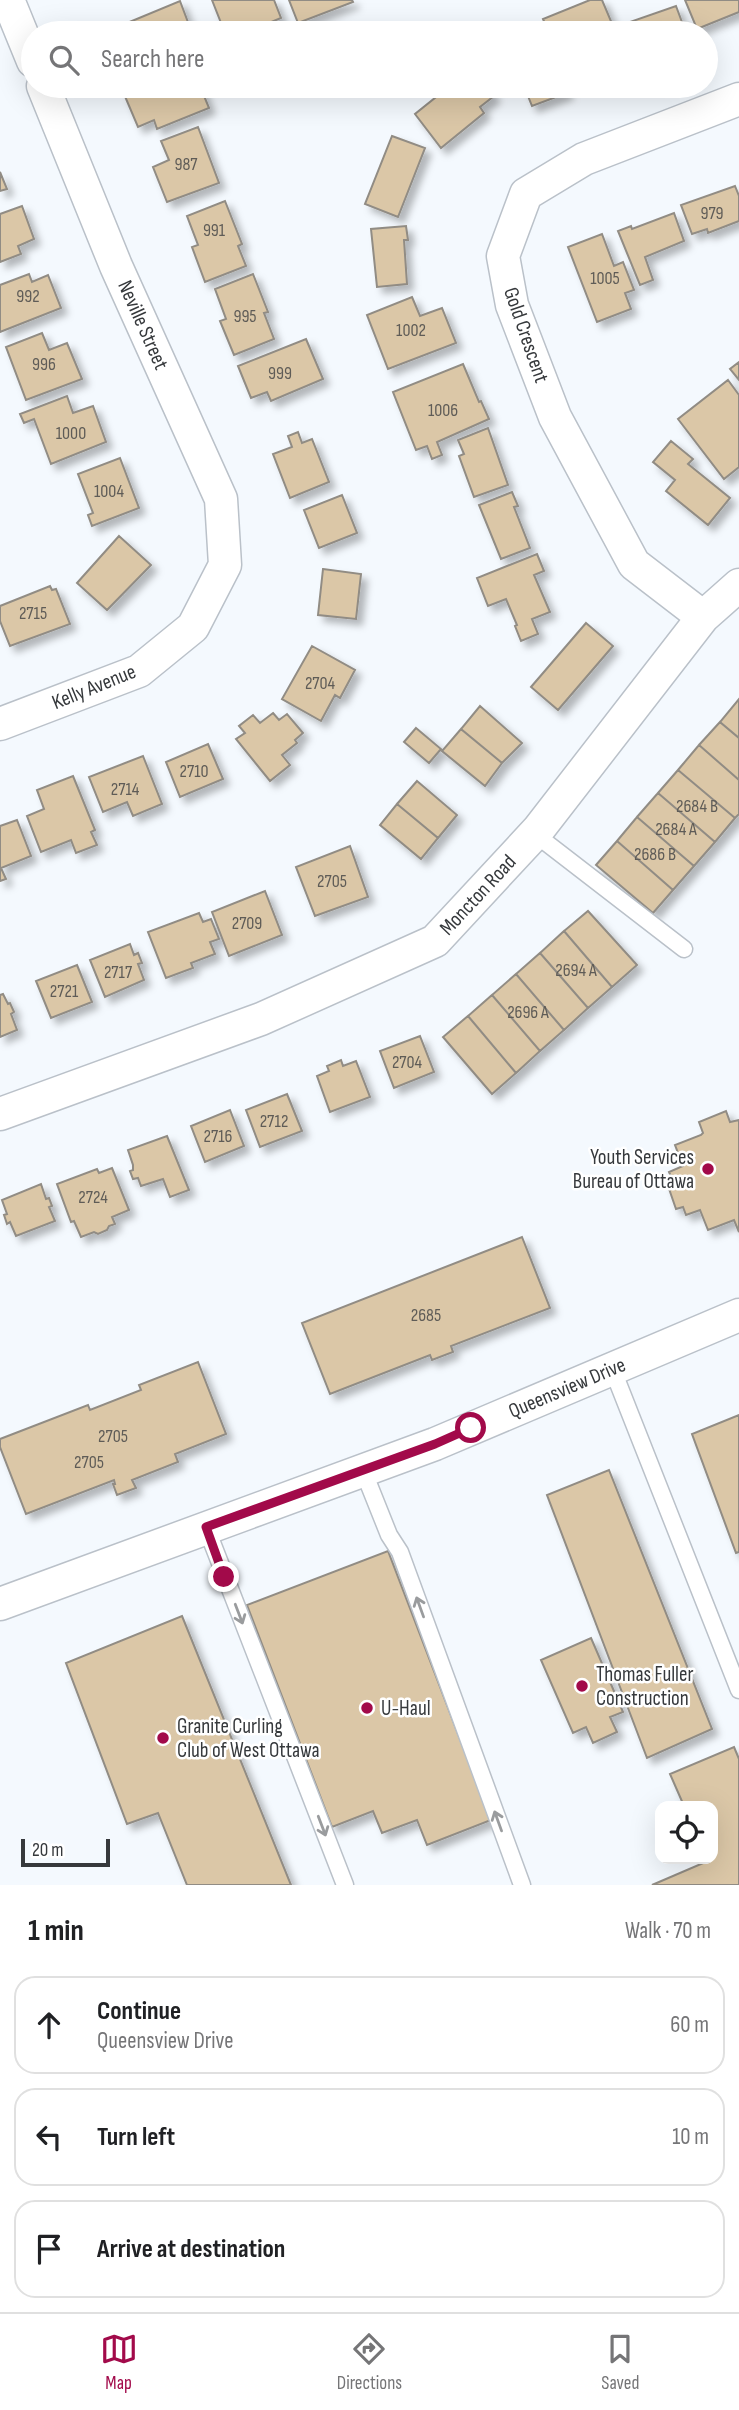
<!DOCTYPE html>
<html lang="en">
<head>
<meta charset="utf-8">
<style>
  body { margin:0; font-family:"Sofia Sans Condensed",sans-serif; background:#f2f2f2; color:#202124 }
  .controls { position:absolute; right:21px; bottom:21px; display:grid; overflow:hidden; border-radius:14px; box-shadow:0 7px 28px #0002 }
  .controls button { width:63px; height:63px; display:grid; place-items:center; padding:0; border:0; border-bottom:2px solid #e0e0e0; background:#fff; color:#202124; font:35px sans-serif }
  .scale { position:absolute; left:21px; bottom:18px; width:89px; box-sizing:border-box; padding-left:7px; border:4px solid #36393c; border-top:0; font-size:19px; line-height:24px; white-space:nowrap; color:#36393c; -webkit-text-stroke:5px #fff; paint-order:stroke }
  .stop { position:absolute; width:21px; height:21px; margin:-16px; border:5px solid #a20a4a; border-radius:50%; background:#fff }
  .stop.end { background:#a20a4a; border-color:#fff; box-shadow:0 2px 7px #0008 }
  .list { margin:0; padding:0; list-style:none }
  h2 { display:flex; justify-content:space-between; align-items:center; height:91px; margin:0; padding:0 28px; font-size:30px }
  h2 small { font-size:23px; font-weight:400; color:#757577 }
  .list li { display:grid; grid-template-columns:46px 1fr auto; gap:21px; align-items:center; box-sizing:border-box; height:98px; margin:0 14px 14px; padding:0 14px; border:2px solid #e0e0e0; border-radius:21px }
  .list b { display:block; font-size:26px; white-space:nowrap }
  .list p { margin:0; font-size:23px; white-space:nowrap; color:#757577 }
  .list em { font-size:23px; font-style:normal; color:#757577 }
  .icon { flex:none; width:38px; height:38px; fill:none; stroke:currentColor; stroke-width:2; stroke-linecap:round; stroke-linejoin:round }
  .map { position:relative; flex:none; width:739px; height:1885px; overflow:hidden }
  .search { position:absolute; background:#fff; box-shadow:0 7px 28px #0002; left:21px; right:21px; top:21px; height:77px; display:flex; align-items:center; gap:18px; box-sizing:border-box; padding:0 24px; border-radius:38px; color:#757577; font-size:26px }
  .sheet { height:427px; background:#fff }
  nav { display:flex; justify-content:space-around; align-items:center; box-sizing:border-box; height:98px; border-top:2px solid #e0e0e0; background:#fff; font-size:19px; color:#757577 }
  nav a { display:grid; justify-items:center; gap:4px }
  nav .on { color:#a20a4a }
  .map>svg:first-child { display:block }
  .building { fill:#dbc7a7; stroke:#918c84; stroke-width:2; filter:url(#shadow) }
  .lines { fill:none; stroke-linecap:round; stroke-linejoin:round }
  .lane-casing { stroke:#bac1c9; stroke-width:19 }
  .street-casing { stroke:#bac1c9; stroke-width:35 }
  .lane { stroke:#fff; stroke-width:16 }
  .street { stroke:#fff; stroke-width:32 }
  .oneway { stroke:#9a9c9e }
  .route { stroke:#a20a4a; stroke-width:9 }
  .poi-dot { fill:#a20a4a; stroke:#fff; stroke-width:2.5 }
  .labels { text-anchor:middle; dominant-baseline:central; stroke-width:5; stroke-linejoin:round; paint-order:stroke }
  .number-label { font-size:18px; fill:#5f5c57 }
  .street-label { font-size:21px; fill:#36393c; stroke:#fff }
  .poi-label { font-size:21px; fill:#36393c; stroke:#fff; text-anchor:start }
</style>
</head>
<body>
<div class="map">
<svg width="739" height="1885" viewBox="0 0 739 1885">
  <defs>
    <filter id="shadow"><feDropShadow dx="6" dy="6" stdDeviation="3.5" flood-color="#0004"/></filter>
  </defs>
  <rect width="100%" height="100%" fill="#f4f9fe"/>
  <path class="building" d="M212 0H274L281 18 245 33H225Z
    M289 0H352L353 2 298 23Z
    M590 0H602L616 33H549L543 19Z
    M685 0H739V12L697 29Z
    M180 1 192 33H103Z
    M676 6 686 33H627L624 24Z
    M540 25 543 33H519Z
    M146 86H200L209 108 157 129 154 120 138 127 124 94Z
    M435 86H486L494 96 480 107 484 113 441 148 415 114 441 93Z
    M524 86H564L567 93 532 106Z
    M198 127 219 183 167 202 153 167 169 160 161 141Z
    M392 136 425 148 398 217 365 204Z
    M0 172 7 189 0 191Z
    M735 186 739 196V221L708 233 707 229 692 234 681 205Z
    M225 201 242 244 238 246 246 266 205 282 192 247 198 245 187 216Z
    M22 206 34 239 18 246 21 254 0 262V214Z
    M674 213 684 241 645 257 653 280 640 285 618 231 631 226 632 229Z
    M406 226 408 240H404L407 284 377 287 371 229Z
    M602 234 614 266 623 262 634 290 625 293 631 309 597 322 568 247Z
    M29 274 32 282 48 275 61 308 0 332V285Z
    M253 274 268 312 264 313 274 339 234 355 220 321 226 319 215 289Z
    M412 297 420 316 442 308 456 343 388 369 367 315Z
    M42 333 49 350 67 343 82 379 26 400 6 347Z
    M306 339 323 379 271 401 267 392 251 398 238 366Z
    M739 362V380L730 369Z
    M463 364 479 402 481 401 489 419 437 442 442 455 432 459 427 446 416 450 393 392Z
    M728 380 739 395V467L724 479 678 419Z
    M67 396 73 413 93 406 106 442 51 464 34 419 24 423 20 414Z
    M488 428 508 485 474 497 459 456 464 454 458 440Z
    M298 432 302 443 312 439 329 482 290 498 273 454 292 447 288 436Z
    M671 441 693 459 688 464 730 498 708 525 666 491 675 480 653 462Z
    M120 458 139 508 92 526 88 515 93 513 78 474Z
    M512 492 518 506 514 507 530 548 501 559 479 505Z
    M342 495 357 533 319 548 304 510Z
    M119 536 151 565 107 610 77 583Z
    M537 554 544 571 534 575 550 612 532 619 538 634 521 641 515 626 517 625 506 599 488 606 477 578Z
    M323 569 361 574 356 619 318 615Z
    M50 586 52 590 56 589 70 624 10 646 0 621V606Z
    M586 623 613 646 558 710 531 687Z
    M312 646 355 670 340 698 335 695 321 721 282 699Z
    M739 699V738L720 722Z
    M480 706 522 743 502 763 461 729Z
    M273 713 279 720 287 714 303 733 295 740 297 743 282 755 290 765 270 781 236 739 245 733 239 726 253 715 260 723Z
    M720 722 739 738V780L699 745Z
    M416 728 441 749 429 763 404 742Z
    M461 729 502 763 485 786 442 751Z
    M208 744 223 779 180 797 166 762Z
    M699 745 739 780V814L735 818 678 770Z
    M143 756 162 804 133 816 127 802 103 812 89 777Z
    M678 770 735 818 715 842 658 793Z
    M73 776 95 830 91 832 97 845 76 853 71 840 41 852 27 816 44 809 37 790Z
    M417 781 457 815 438 838 397 804Z
    M658 793 715 842 694 866 637 817Z
    M397 804 438 838 421 859 380 825Z
    M637 817 694 866 673 890 617 841Z
    M17 820 31 856 1 868 6 879 0 881V826Z
    M617 841 673 890 653 913 596 865Z
    M350 846 368 897 315 916 296 867Z
    M265 891 282 935 229 956 212 912Z
    M588 911 637 965 612 987 564 931Z
    M199 913 203 922 211 919 219 939 210 942 215 954 191 963 193 968 166 978 148 932Z
    M564 931 612 987 588 1008 540 953Z
    M130 944 134 955 138 953 142 963 138 964 144 980 105 997 90 960Z
    M540 953 588 1008 564 1030 516 974Z
    M77 965 92 1002 51 1018 36 981Z
    M516 974 564 1030 540 1051 492 995Z
    M3 994 8 1004 10 1003 14 1012 11 1014 17 1030 0 1037V995Z
    M492 995 540 1051 516 1073 468 1016Z
    M468 1016 516 1073 492 1094 443 1037Z
    M420 1036 434 1072 394 1088 380 1051Z
    M341 1060 343 1066 356 1061 370 1097 330 1112 317 1076 329 1071 327 1066Z
    M287 1094 302 1131 260 1147 246 1110Z
    M230 1110 244 1146 205 1162 191 1126Z
    M726 1111 730 1122 739 1120V1232L734 1220 708 1230 700 1210 686 1215 683 1207 676 1209 667 1183 673 1181 669 1172 683 1166 675 1145 701 1135 703 1133 699 1122Z
    M167 1136 189 1190 170 1197 163 1179 141 1186 138 1178 133 1179 130 1171 133 1170V1165L128 1150Z
    M112 1168 129 1210 112 1217 115 1224 109 1226 107 1230 98 1234 94 1232 81 1237 74 1221 71 1222 57 1184 97 1169 99 1173Z
    M41 1184 46 1199 49 1198 52 1206 49 1207 55 1221 16 1236 10 1222 7 1224 4 1215 7 1214 2 1200Z
    M522 1237 550 1308 451 1346 453 1352 432 1360 430 1355 330 1394 302 1323Z
    M198 1362 226 1434 175 1454 178 1462 132 1480 136 1488 117 1495 113 1484H115L114 1480 26 1514 0 1447V1439L88 1405 90 1410 141 1390 139 1385Z
    M739 1415V1552L736 1553 692 1434Z
    M609 1470 712 1729 647 1758 547 1495Z
    M388 1551 491 1820 427 1845 417 1820 382 1833 373 1811 332 1827 247 1605Z
    M182 1616 291 1885H187L158 1813 127 1824 66 1663Z
    M591 1638 623 1712 610 1717 617 1732 593 1743 586 1727 573 1733 541 1660Z
    M734 1747 739 1759V1885H652L708 1861 707 1859H713V1806H684L670 1774Z"/>
  <g class="lines">
    <defs>
      <path id="lane" d="M535 834 684 949
        M612 1368 739 1690
        M363 1470 389 1535 400 1552 522 1885
        M206 1527 345 1885"/>
      <path id="street" d="M11 7 33 61
        M703 617 634 564 555 417 512 305 503 256 526 194 584 159 739 99
        M0 724 139 671 193 627 225 565 221 499 116 266 43 86
        M0 1114 261 1019 435 941 538 830 703 617 739 585
        M0 1604 435 1444 739 1315"/>
    </defs>
    <use href="#lane" class="lane-casing"/>
    <use href="#street" class="street-casing"/>
    <use href="#lane" class="lane"/>
    <use href="#street" class="street"/>
  </g>
  <defs><path id="oneway-shaft" d="M-6 0H5M1.5-3L5.5 0L1.5 3" fill="none" stroke-width="1.6" stroke-linecap="round" stroke-linejoin="round" transform="scale(1.75)"/></defs>
  <g class="oneway">
    <use href="#oneway-shaft" transform="translate(420 1607) rotate(-110)"/>
    <use href="#oneway-shaft" transform="translate(239 1614) rotate(69)"/>
    <use href="#oneway-shaft" transform="translate(498 1821) rotate(-110)"/>
    <use href="#oneway-shaft" transform="translate(322 1826) rotate(69)"/>
  </g>
  <g class="lines">
    <path class="route" d="M224 1577 206 1527 435 1444 471 1428"/>
  </g>
  <g class="poi-dot">
    <circle cx="708" cy="1169" r="7"/>
    <circle cx="582" cy="1686" r="7"/>
    <circle cx="367" cy="1708" r="7"/>
    <circle cx="163" cy="1738" r="7"/>
  </g>
  <g class="labels">
    <g class="number-label">
      <text x="186" y="164">987</text>
      <text x="712" y="213">979</text>
      <text x="214" y="230">991</text>
      <text x="605" y="278">1005</text>
      <text x="28" y="296">992</text>
      <text x="245" y="316">995</text>
      <text x="411" y="330">1002</text>
      <text x="44" y="364">996</text>
      <text x="280" y="373">999</text>
      <text x="443" y="410">1006</text>
      <text x="71" y="433">1000</text>
      <text x="109" y="491">1004</text>
      <text x="33" y="613">2715</text>
      <text x="320" y="683">2704</text>
      <text x="194" y="771">2710</text>
      <text x="125" y="789">2714</text>
      <text x="697" y="806">2684 B</text>
      <text x="676" y="829">2684 A</text>
      <text x="655" y="854">2686 B</text>
      <text x="332" y="881">2705</text>
      <text x="247" y="923">2709</text>
      <text x="576" y="970">2694 A</text>
      <text x="118" y="972">2717</text>
      <text x="64" y="991">2721</text>
      <text x="528" y="1012">2696 A</text>
      <text x="407" y="1062">2704</text>
      <text x="274" y="1121">2712</text>
      <text x="218" y="1136">2716</text>
      <text x="93" y="1197">2724</text>
      <text x="426" y="1315">2685</text>
      <text x="113" y="1436">2705</text>
      <text x="89" y="1462">2705</text>
    </g>
    <g class="street-label">
      <text transform="translate(143 325) rotate(66)">Neville Street</text>
      <text transform="translate(526 335) rotate(71)">Gold Crescent</text>
      <text transform="translate(94 687) rotate(-22)">Kelly Avenue</text>
      <text transform="translate(478 895) rotate(-47)">Moncton Road</text>
      <text transform="translate(567 1388) rotate(-23)">Queensview Drive</text>
    </g>
    <g class="poi-label">
      <text x="694" y="1157" text-anchor="end">Youth Services<tspan x="694" dy="24">Bureau of Ottawa</tspan></text>
      <text x="596" y="1674">Thomas Fuller<tspan x="596" dy="24">Construction</tspan></text>
      <text x="381" y="1708">U-Haul</text>
      <text x="177" y="1726">Granite Curling<tspan x="177" dy="24">Club of West Ottawa</tspan></text>
    </g>
  </g>
</svg>
<div class="controls">
<button><svg class="icon" aria-label="locate" viewBox="0 0 24 24"><circle cx="12" cy="12" r="6"/><path d="M12 2v4M12 18v4M2 12h4M18 12h4"/></svg></button>
</div>
<div class="scale">20 m</div>
<div class="stop" style="left:471px;top:1428px"></div>
<div class="stop end" style="left:224px;top:1577px"></div>
<div class="search"><svg class="icon" aria-label="search" viewBox="0 0 24 24"><circle cx="10" cy="10" r="6"/><path d="M15 15l6 6"/></svg>Search here</div>
</div>
<section class="sheet">
<h2>1 min<small>Walk · 70 m</small></h2>
<ul class="list">
<li><svg class="icon" aria-label="ahead" viewBox="0 0 24 24"><path d="M12 20V5M6 11l6-6 6 6"/></svg><div><b>Continue</b><p>Queensview Drive</p></div><em>60 m</em></li>
<li><svg class="icon" aria-label="left" viewBox="0 0 24 24"><path d="M17 20v-9H6M10 6l-5 5 5 5"/></svg><div><b>Turn left</b></div><em>10 m</em></li>
<li><svg class="icon" aria-label="arrive" viewBox="0 0 24 24"><path d="M6 21V4h12l-3 4 3 4H6"/></svg><div><b>Arrive at destination</b></div></li>
</ul>
</section>
<nav>
<a class="on"><svg class="icon" aria-label="map" viewBox="0 0 24 24"><path d="M3 6l6-2 6 2 6-2v14l-6 2-6-2-6 2zM9 4v14M15 6v14"/></svg>Map</a>
<a><svg class="icon" aria-label="directions" viewBox="0 0 24 24"><path d="M12 3l9 9-9 9-9-9zM9 14v-3h6M13 9l2 2-2 2"/></svg>Directions</a>
<a><svg class="icon" aria-label="saved" viewBox="0 0 24 24"><path d="M7 4h10v16l-5-4-5 4z"/></svg>Saved</a>
</nav>
</body>
</html>
